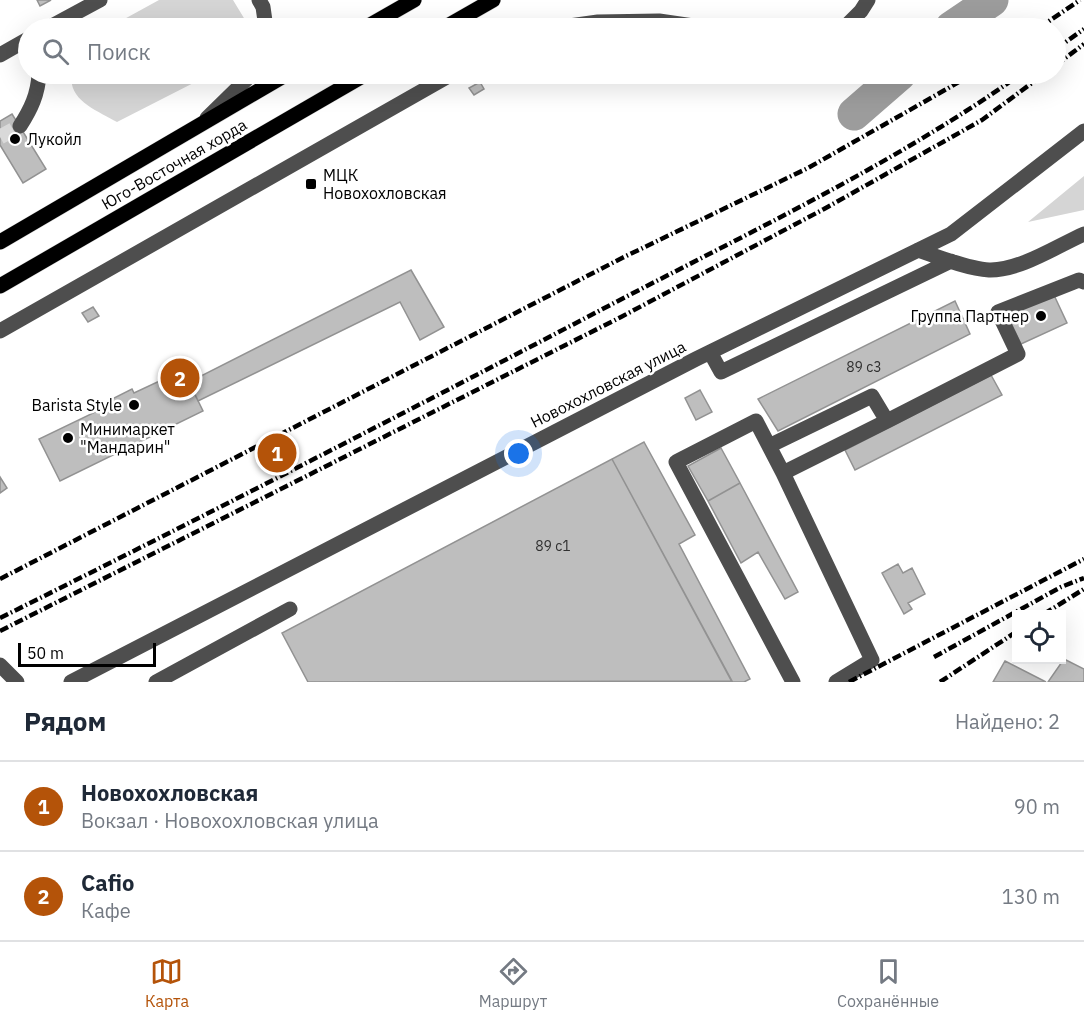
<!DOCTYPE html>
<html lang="ru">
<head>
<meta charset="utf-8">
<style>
  body { margin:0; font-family:"IBM Plex Sans",sans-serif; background:#f2f2f3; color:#1f2937 }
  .controls { position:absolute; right:18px; bottom:18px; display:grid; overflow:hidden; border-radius:0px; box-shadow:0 6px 24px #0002 }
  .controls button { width:54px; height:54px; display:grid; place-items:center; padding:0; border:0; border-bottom:2px solid #e0e1e3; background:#fff; color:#1f2937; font:30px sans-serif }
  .scale { position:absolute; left:18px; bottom:15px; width:138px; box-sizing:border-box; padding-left:6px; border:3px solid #000; border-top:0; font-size:16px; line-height:21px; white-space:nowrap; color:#000; -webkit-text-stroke:4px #fff; paint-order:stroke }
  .you { position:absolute; left:519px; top:454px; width:21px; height:21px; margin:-15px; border:4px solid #fff; border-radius:50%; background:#1a73e8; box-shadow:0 0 0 9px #1a73e833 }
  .badge { display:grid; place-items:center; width:39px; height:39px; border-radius:50%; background:#b45309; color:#fff; font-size:20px; font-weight:700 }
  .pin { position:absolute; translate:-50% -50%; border:3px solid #fff; box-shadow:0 2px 6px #0006 }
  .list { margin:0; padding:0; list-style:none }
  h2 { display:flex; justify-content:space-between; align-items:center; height:78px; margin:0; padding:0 24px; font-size:26px }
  h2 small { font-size:20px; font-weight:400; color:#747a83 }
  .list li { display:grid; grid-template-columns:39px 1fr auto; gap:18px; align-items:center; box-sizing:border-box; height:90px; padding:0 24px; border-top:2px solid #e0e1e3 }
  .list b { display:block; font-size:22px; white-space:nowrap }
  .list p { margin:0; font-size:20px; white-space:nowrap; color:#747a83 }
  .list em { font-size:20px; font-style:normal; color:#747a83 }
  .icon { flex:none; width:33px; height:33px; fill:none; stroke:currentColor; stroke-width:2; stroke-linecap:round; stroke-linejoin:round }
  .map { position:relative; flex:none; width:1084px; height:682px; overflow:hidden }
  .search { position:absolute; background:#fff; box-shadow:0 6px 24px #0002; left:18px; right:18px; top:18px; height:66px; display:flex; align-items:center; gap:15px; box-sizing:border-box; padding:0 21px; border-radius:33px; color:#747a83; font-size:22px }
  .sheet { height:258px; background:#fff }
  nav { display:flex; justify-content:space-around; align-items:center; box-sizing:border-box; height:84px; border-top:2px solid #e0e1e3; background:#fff; font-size:16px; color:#747a83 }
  nav a { display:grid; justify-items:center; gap:3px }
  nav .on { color:#b45309 }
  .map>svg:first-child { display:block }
  .green { fill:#d5d5d5 }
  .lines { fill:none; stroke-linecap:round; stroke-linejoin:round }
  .river { stroke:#9c9c9c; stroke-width:33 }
  .building { fill:#bebebe; stroke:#929292; stroke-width:1.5 }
  .minor-tunnel { stroke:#d9d9d9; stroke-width:15; stroke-dasharray:15 8; stroke-linecap:butt }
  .major-casing { stroke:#dbdbdb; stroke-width:16 }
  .minor { stroke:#4e4e4e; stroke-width:15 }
  .major { stroke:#000; stroke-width:15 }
  .rail { stroke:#000; stroke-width:4.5; stroke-dasharray:9 3 1.5 3; stroke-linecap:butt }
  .poi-dot { fill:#000; stroke:#fff; stroke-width:2 }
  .labels { text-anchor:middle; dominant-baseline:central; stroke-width:5; stroke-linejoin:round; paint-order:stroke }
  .number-label { font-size:14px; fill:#303030 }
  .poi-label { font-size:16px; fill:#000; stroke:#fff; text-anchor:start }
  .street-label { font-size:16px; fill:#000; stroke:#fff }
</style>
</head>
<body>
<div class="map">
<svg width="1084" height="682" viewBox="0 0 1084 682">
  <rect width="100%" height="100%" fill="#fff"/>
  <path class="green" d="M159 0H233L250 28H108Z
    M72 74H211L117 122C98 111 67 100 72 74Z
    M1084 176V210L1028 222Z"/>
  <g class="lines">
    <path class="river" d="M951 28 992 0
      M854 114 900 74"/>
  </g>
  <path class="building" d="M37 0H51L40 6Z
    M480 82 484 89 474 95 469 88Z
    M12 114 46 169 23 183 0 145V121Z
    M411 270 444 327 420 340 400 302 198 401 189 382Z
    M1053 293 1067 323 1021 344 1007 315Z
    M955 301 970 334 778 431 758 399Z
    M93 307 99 316 88 322 82 313Z
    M183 370 203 411 60 481 39 439 114 403 112 399 132 389 134 393Z
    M991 375 1002 395 855 470 845 450Z
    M700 390 712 412 696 420 685 398Z
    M644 442 695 535 679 544 750 679 744 682H732L612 459Z
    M721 448 740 483 708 501 688 466Z
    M612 459 732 681 308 682 282 633Z
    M0 477 7 488 0 493Z
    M740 483 798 592 785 599 758 552 741 563 708 501Z
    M898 564 903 573 912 568 925 594 908 603 912 609 904 614 882 573Z
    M1064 659 1084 669V682H1048Z
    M1005 661 1046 682H993Z"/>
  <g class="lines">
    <path class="minor-tunnel" d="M0 137 20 126"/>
    <defs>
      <path id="major" d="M365 28 414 0
        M444 28 493 0
        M0 242 287 74
        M0 286 366 74"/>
    </defs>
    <use href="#major" class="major-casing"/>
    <path class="minor" d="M259 0 263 7 266 28
      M48 28 100 0
      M555 28 598 22 659 21 707 28
      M844 28 861 11 868 0
      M0 55 28 39
      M207 118 252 74
      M20 126C31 109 38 94 39 74
      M918 250C938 257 969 269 989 270 1019 271 1057 246 1084 234
      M0 331 452 74
      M710 352 721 372 951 261
      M887 421 1018 354 998 312 1079 280 1084 282
      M769 446 783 473
      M0 665 17 682
      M71 682 696 359 951 234 1084 131
      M156 682 290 609
      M793 682 676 462 756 421 769 446 872 396 887 421 783 473 872 660 836 682"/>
    <use href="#major" class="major"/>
    <path class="rail" d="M1039 28 1080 0
      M1056 49 1084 29
      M1056 65 1084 44
      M0 579 622 258 808 168 973 74
      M1044 614 1084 589
      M0 618C207 515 412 409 616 302 754 230 894 164 1021 74
      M0 631 621 317 824 209 982 120 1044 74
      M934 657 1061 587 1084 578
      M849 682 1084 559
      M940 682 1016 632"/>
  </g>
  <g class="poi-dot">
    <circle cx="15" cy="139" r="6"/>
    <rect x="305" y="178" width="12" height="12" rx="3"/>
    <circle cx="1041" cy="316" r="6"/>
    <circle cx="134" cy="405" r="6"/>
    <circle cx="68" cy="438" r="6"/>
  </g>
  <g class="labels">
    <g class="number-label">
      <text x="864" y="367">89 с3</text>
      <text x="553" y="546">89 с1</text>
    </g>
    <g class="poi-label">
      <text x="27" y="139">Лукойл</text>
      <text x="323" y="175">МЦК<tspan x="323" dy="18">Новохохловская</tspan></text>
      <text x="1029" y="316" text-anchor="end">Группа Партнер</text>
      <text x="122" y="405" text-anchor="end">Barista Style</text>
      <text x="80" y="429">Минимаркет<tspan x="80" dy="18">"Мандарин"</tspan></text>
    </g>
    <g class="street-label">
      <text transform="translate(174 164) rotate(-30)">Юго-Восточная хорда</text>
      <text transform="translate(608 384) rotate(-27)">Новохохловская улица</text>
    </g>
  </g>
</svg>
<div class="controls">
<button><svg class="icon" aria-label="locate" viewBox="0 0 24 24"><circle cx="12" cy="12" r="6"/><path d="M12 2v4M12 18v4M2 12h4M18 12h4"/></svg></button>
</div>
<div class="scale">50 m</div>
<div class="you"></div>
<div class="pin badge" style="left:277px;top:453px">1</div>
<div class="pin badge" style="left:180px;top:378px">2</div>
<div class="search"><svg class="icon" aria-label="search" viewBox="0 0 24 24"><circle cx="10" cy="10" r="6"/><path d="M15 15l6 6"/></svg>Поиск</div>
</div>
<section class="sheet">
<h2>Рядом<small>Найдено: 2</small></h2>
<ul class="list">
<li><span class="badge">1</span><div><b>Новохохловская</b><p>Вокзал · Новохохловская улица</p></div><em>90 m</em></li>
<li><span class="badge">2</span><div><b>Cafio</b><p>Кафе</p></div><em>130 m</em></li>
</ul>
</section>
<nav>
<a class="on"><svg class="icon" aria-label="map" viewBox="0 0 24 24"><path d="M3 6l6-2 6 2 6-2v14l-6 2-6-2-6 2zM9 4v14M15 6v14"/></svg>Карта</a>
<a><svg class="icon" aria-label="directions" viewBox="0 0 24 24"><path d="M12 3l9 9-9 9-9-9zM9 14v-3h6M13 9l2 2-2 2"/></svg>Маршрут</a>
<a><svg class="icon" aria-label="saved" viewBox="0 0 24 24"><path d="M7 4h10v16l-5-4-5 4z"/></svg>Сохранённые</a>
</nav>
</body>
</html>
